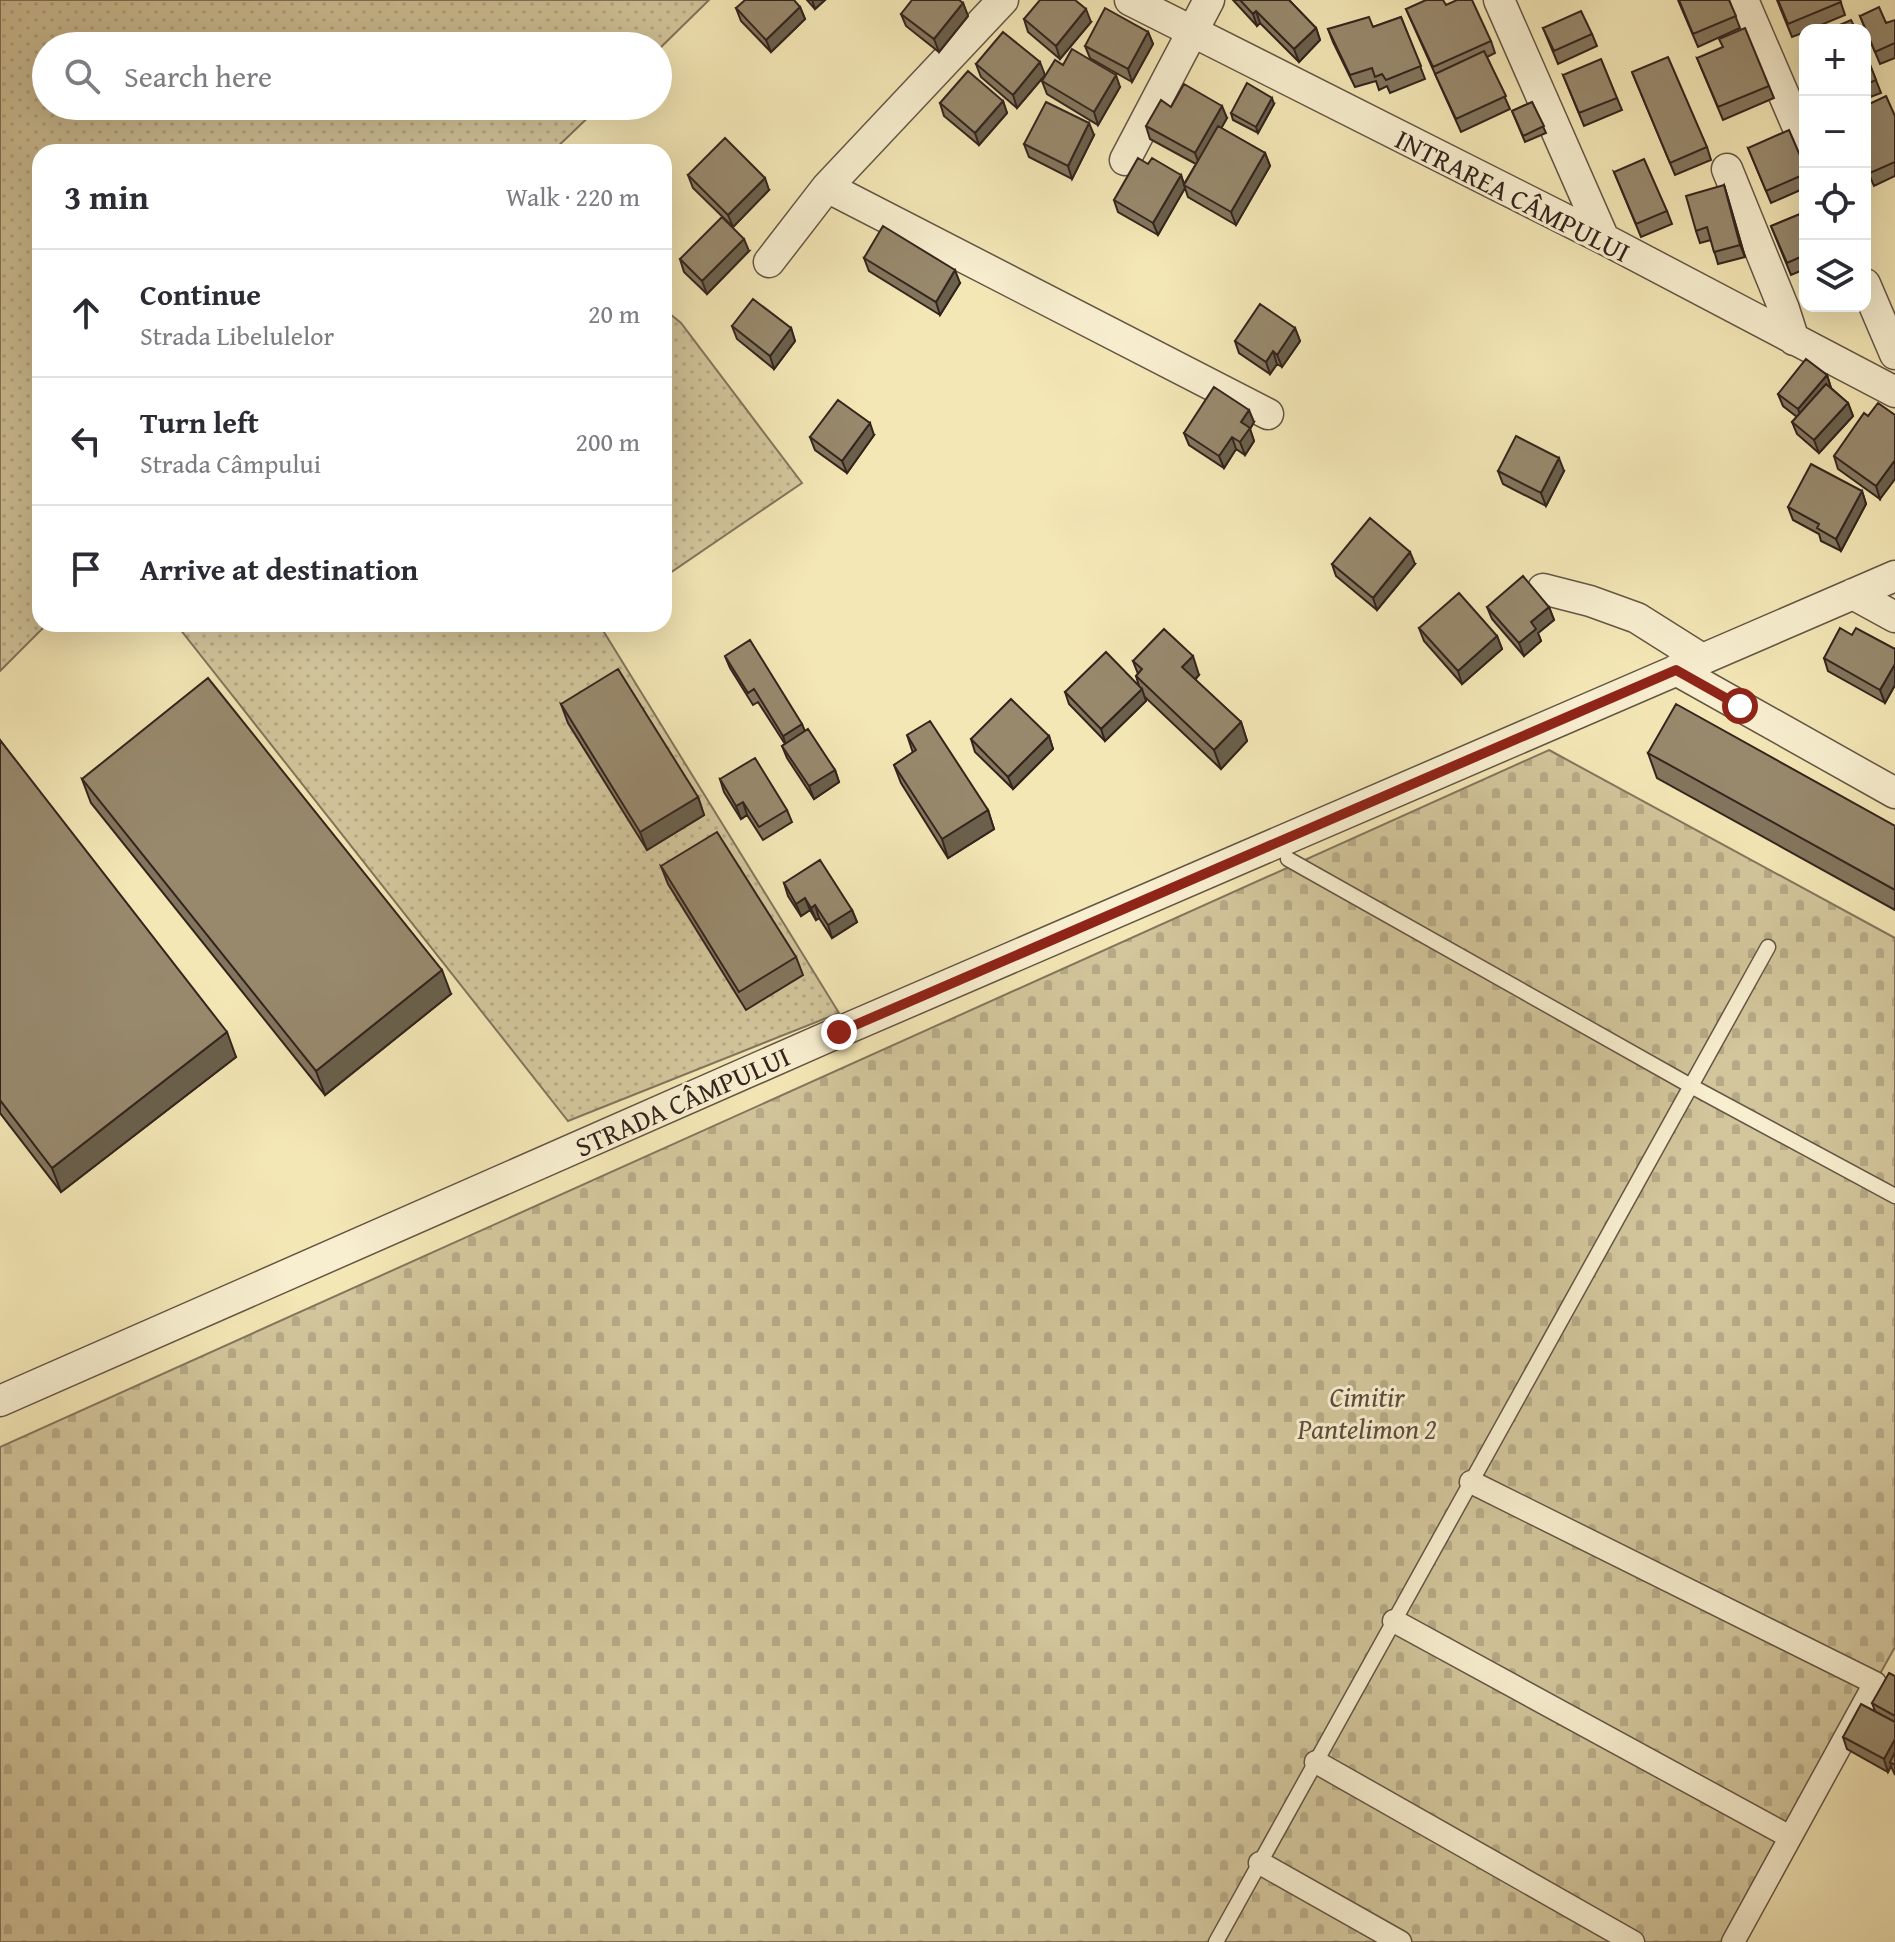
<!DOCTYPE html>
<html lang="en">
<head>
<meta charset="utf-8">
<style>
  body { margin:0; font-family:"Gentium Book Plus",serif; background:#f7f7f7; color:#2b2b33 }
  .controls { position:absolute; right:24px; top:24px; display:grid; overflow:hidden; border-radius:16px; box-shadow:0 8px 32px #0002 }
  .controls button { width:72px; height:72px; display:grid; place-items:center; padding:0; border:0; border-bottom:2px solid #e1e1e2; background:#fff; color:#2b2b33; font:40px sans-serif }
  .stop { position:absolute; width:24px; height:24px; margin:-18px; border:6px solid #8f2418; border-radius:50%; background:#fff }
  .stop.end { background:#8f2418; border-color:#fff; box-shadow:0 2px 8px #0008 }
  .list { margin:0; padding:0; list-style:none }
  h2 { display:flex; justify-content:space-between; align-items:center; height:104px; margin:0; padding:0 32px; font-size:34px }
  h2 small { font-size:26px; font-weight:400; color:#7c7c81 }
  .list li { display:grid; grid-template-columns:52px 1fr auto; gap:24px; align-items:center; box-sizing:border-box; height:128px; padding:0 32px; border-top:2px solid #e1e1e2 }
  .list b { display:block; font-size:30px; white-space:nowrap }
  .list p { margin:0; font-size:26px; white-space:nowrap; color:#7c7c81 }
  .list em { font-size:26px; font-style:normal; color:#7c7c81 }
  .icon { flex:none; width:44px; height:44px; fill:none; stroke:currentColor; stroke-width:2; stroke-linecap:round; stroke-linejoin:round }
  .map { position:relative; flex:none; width:1895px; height:1942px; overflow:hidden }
  .search { position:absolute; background:#fff; box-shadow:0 8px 32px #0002; left:32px; top:32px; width:640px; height:88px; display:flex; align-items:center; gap:20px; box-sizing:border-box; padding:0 28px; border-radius:44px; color:#7c7c81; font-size:30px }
  .panel { position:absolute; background:#fff; box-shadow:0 8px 32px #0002; left:32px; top:144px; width:640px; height:488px; border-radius:24px }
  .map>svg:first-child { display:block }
  .grass { fill:url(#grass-dots); stroke:#84755d; stroke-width:2 }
  .cemetery { fill:url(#cemetery-stones); stroke:#84755d; stroke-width:2 }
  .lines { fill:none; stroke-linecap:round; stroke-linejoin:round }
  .service-casing { stroke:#645544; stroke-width:17 }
  .pedestrian-casing { stroke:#645544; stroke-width:25 }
  .minor-casing { stroke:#645544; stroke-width:33 }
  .service { stroke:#f8efd0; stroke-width:14 }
  .pedestrian { stroke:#f8efd0; stroke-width:22 }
  .minor { stroke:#f8efd0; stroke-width:30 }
  .wall { fill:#83765e; stroke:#34241e; stroke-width:2 }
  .shaded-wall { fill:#6a604c; stroke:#34241e; stroke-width:2 }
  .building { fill:#98896d; stroke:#34241e; stroke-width:2 }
  .route { stroke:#8f2418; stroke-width:10 }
  .labels { text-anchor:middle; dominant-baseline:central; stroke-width:6; stroke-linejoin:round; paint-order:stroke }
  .street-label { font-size:28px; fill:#34241e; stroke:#f8efd0 }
  .park-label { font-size:28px; font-style:italic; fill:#5c4c3e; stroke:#f8efd0 }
</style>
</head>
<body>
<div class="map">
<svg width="1895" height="1942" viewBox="0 0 1895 1942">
  <defs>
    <pattern id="grass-dots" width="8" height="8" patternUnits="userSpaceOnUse" patternTransform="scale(2)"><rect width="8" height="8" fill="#d3c69c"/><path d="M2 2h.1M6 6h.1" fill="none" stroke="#b6aa86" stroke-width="1.8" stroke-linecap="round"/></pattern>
    <pattern id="cemetery-stones" width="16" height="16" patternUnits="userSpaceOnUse" patternTransform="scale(2)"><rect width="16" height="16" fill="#d3c69c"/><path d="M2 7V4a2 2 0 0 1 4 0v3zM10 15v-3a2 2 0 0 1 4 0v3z" fill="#b6aa86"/></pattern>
  </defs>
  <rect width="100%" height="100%" fill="#f4e7b6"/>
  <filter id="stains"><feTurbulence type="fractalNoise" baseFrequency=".0025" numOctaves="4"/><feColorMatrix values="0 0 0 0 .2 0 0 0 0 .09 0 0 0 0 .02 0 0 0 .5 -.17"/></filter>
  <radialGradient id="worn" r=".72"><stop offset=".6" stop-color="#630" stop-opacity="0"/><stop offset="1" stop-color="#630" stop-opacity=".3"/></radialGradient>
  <path class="grass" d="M0 0H709L658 50V46H46V106H600L552 152H40V624H47L0 671Z
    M664 309 681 323 802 483 664 577Z
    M176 624H599L839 1013 568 1121Z"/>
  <path class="cemetery" d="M1549 750 1895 938V1647L1730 1942H0V1447Z"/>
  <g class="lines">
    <defs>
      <path id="service" d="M1288 859 1691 1086 1895 1196
        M1216 1942 1768 947"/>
      <path id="pedestrian" d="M1471 1482 1875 1683 1733 1942
        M1394 1621 1790 1837
        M1316 1762 1633 1942
        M1260 1863 1400 1942"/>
      <path id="minor" d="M1130 0 1604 239 1895 392
        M1499 0 1604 239
        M1743 0 1805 144
        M1125 160 1209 0
        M1727 169 1784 309 1794 340
        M827 187 1268 414
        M769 262 827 187 1003 0
        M1865 284 1895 354
        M1543 589 1590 601 1637 618 1702 659
        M1853 594 1895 617
        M1676 670 1895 793
        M0 1401 839 1032 1895 576"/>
    </defs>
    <use href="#service" class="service-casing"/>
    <use href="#pedestrian" class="pedestrian-casing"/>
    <use href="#minor" class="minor-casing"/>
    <use href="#service" class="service"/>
    <use href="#pedestrian" class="pedestrian"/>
    <use href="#minor" class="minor"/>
  </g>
  <path class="wall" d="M807 0H825L815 9Z
    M1233 0H1289L1316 28 1320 40 1299 62 1260 23 1257 26Z
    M1678 0H1729L1740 28 1698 47Z
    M1777 0H1840L1845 15 1809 30H1805V32L1792 37Z
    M963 3 968 16 939 52 906 26 901 14Z
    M1446 5 1491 41 1495 53 1487 57 1510 109 1461 132 1406 9Z
    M800 7 805 19 771 52 741 21 736 8Z
    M1860 16 1886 23 1895 21V58L1880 64Z
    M1401 17 1425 79 1390 93 1387 86 1379 90 1376 81 1355 87 1333 42 1328 29 1373 27Z
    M1024 19 1091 22 1060 59 1028 32Z
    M1543 28 1592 34 1597 46 1558 64Z
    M1148 32 1153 44 1132 82 1090 58 1085 46Z
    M1865 52 1881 93 1865 99Z
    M1697 58 1769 86 1774 98 1723 120Z
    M976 64 1045 75 1017 108 981 77Z
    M1063 65 1120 87 1098 125 1047 94 1042 81Z
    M1632 72 1707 147 1711 160 1675 175Z
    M1563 75 1617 98 1622 110 1584 126Z
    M1003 101 1007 113 979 145 944 116 940 103Z
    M1532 102 1546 133 1525 142 1512 111Z
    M1274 104 1258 133 1233 120 1231 113Z
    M1865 106 1895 116V176L1874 186 1865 165Z
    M1171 107 1227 118 1221 128 1265 153 1270 166 1236 225 1188 197 1185 188 1158 235 1118 212 1114 200 1181 175 1184 184 1196 164 1150 139 1146 126Z
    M1094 135 1072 179 1029 157 1024 144Z
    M1748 148 1805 167V188L1771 203Z
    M1614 172 1667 211 1672 224 1641 237Z
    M688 175 769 190 733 227 693 188Z
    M1724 185 1745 257 1718 264 1711 240 1700 243 1696 231Z
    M1805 212V269L1791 275 1771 226Z
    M749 251 707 294 684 272 680 259Z
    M864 258 960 283 940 315 869 271Z
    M732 326 791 328 795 341 774 369 737 339Z
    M1295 328 1300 341 1282 367 1277 364 1270 374 1239 353 1235 341Z
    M1827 375 1831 388 1848 403 1853 416 1819 453 1797 434 1792 422 1797 417 1783 406 1778 394Z
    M1868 416 1880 499 1838 469 1834 456Z
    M1254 422 1250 429 1254 441 1245 455 1236 449 1224 468 1189 445 1184 433Z
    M874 435 847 473 815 450 810 437Z
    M1498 471H1564L1546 506 1503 484Z
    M1862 491 1866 504 1841 551 1821 541 1819 534 1793 520 1788 507Z
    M1332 564H1415L1377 610 1336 576Z
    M1487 607H1549L1554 620 1538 633 1541 641 1524 656 1492 619Z
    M1419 628 1497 636 1502 649 1462 684 1424 641Z
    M1852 635 1895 649V685L1885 703 1828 671 1824 658Z
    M725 656 805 731 835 770 839 782 814 799 787 758 782 746 785 744 758 702 753 705 730 668Z
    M1133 661 1199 675 1195 680 1241 722 1247 741 1221 769 1145 697 1146 701 1105 741 1069 704 1065 692 1139 686 1136 676 1138 674Z
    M561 704 698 797 704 815 647 850 568 723Z
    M907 735 988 810 994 829 948 858 901 783 894 765 913 753Z
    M1049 736 1053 749 1013 789 975 752 971 739Z
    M0 740 236 1057 61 1192 0 1113Z
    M1648 753 1895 826V910L1657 778Z
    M82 779 451 994 325 1095 91 803Z
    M720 779 787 810 792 822 763 840 747 815 741 819 724 792Z
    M661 866 796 957 803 975 746 1010 668 884Z
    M784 883 852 910 857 922 832 938 819 918 816 920 810 910 801 916 788 896Z
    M1895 1676V1775L1891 1766 1888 1772 1847 1749 1843 1737 1875 1711 1872 1703Z"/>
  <path class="shaded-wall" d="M812 0H825L815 9Z
    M963 3 968 16 939 52 934 39Z
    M800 7 805 19 771 52 766 40Z
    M1086 9 1091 22 1060 59 1056 46Z
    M1256 11 1260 23 1257 26 1253 14Z
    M1316 28 1320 40 1299 62 1294 49Z
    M1148 32 1153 44 1132 82 1128 69Z
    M1040 62 1045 75 1017 108 1013 95Z
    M1116 75 1120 87 1098 125 1094 112Z
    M1272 98 1274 104 1258 133 1256 127Z
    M1003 101 1007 113 979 145 975 133Z
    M1222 106 1227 118 1200 166 1195 153Z
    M1089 123 1094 135 1072 179 1068 166Z
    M1265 153 1270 166 1236 225 1231 212Z
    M1181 175 1185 188 1158 235 1153 223Z
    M765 178 769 190 733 227 728 215Z
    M1724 185 1728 198 1745 257 1740 245Z
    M744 239 749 251 707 294 702 281Z
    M955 270 960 283 940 315 936 302Z
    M791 328 795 341 774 369 770 356Z
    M1295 328 1300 341 1282 367 1277 355Z
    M1273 351 1277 364 1270 374 1266 362Z
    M1827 375 1831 388 1803 422 1798 409Z
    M1848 403 1853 416 1819 453 1814 440Z
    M1249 410 1254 422 1250 429 1254 441 1245 455 1240 442 1241 422Z
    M870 423 874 435 847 473 842 461Z
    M1232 437 1236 449 1224 468 1219 456Z
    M1559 458 1564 471 1546 506 1541 493Z
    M1895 460V479L1880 499 1876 486Z
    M1862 491 1866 504 1841 551 1836 539Z
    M1410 552 1415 564 1377 610 1373 598Z
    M1549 607 1554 620 1538 633 1541 641 1524 656 1519 643 1531 622Z
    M1497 636 1502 649 1462 684 1458 671Z
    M1193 656 1199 675 1189 686 1182 667Z
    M1895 664V685L1885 703 1880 690Z
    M1142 689 1146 701 1105 741 1101 729Z
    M1241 722 1247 741 1221 769 1214 750Z
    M802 724 807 736 787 748 783 736Z
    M1049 736 1053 749 1013 789 1008 777Z
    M835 770 839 782 814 799 809 786Z
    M698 797 704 815 647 850 640 832Z
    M743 802 747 815 741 819 736 806Z
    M988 810 994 829 948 858 942 839Z
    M805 898 810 910 801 916 796 904Z
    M815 905 819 918 816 920 811 908Z
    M852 910 857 922 832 938 828 925Z
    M442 970 451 994 325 1095 316 1071Z
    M227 1032 236 1057 61 1192 52 1168Z
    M1895 1739V1760L1890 1762 1891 1766 1888 1772 1884 1759Z"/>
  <path class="building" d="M745 0H794L800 7 766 40 736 8Z
    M912 0H959L963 3 934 39 901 14Z
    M1040 0H1075L1086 9 1056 46 1024 19Z
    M1240 0H1289L1316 28 1294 49 1256 11 1253 14Z
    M1426 0H1443L1446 5 1457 0H1472L1491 41 1433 67 1406 9Z
    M1679 0H1729L1736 16 1693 34Z
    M1778 0H1840L1841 2 1788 24Z
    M1879 7 1886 23 1895 20V43L1875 52 1860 16Z
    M1105 8 1148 32 1128 69 1085 46Z
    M1581 11 1592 34 1554 51 1543 28Z
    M1369 17 1373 27 1401 17 1421 66 1386 80 1382 74 1375 77 1372 68 1350 75 1328 29Z
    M1851 20 1856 30H1828Z
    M1745 28 1769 86 1718 107 1697 58 1723 47 1719 39Z
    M1003 32 1040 62 1013 95 976 64Z
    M1072 49 1116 75 1094 112 1042 81 1055 60 1063 65Z
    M1484 51 1506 96 1456 119 1435 74Z
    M1865 52 1876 80 1865 85Z
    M1668 57 1707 147 1670 163 1632 72Z
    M1601 59 1617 98 1579 113 1563 75Z
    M968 71 1003 101 975 133 940 103Z
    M1247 83 1272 98 1256 127 1231 113Z
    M1184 84 1222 106 1195 153 1146 126 1161 100 1171 107Z
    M1886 96 1895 116V162L1870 173 1865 163V106Z
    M1046 102 1089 123 1068 166 1024 144Z
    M1532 102 1544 126 1523 136 1512 111Z
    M1218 126 1265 153 1231 212 1184 185Z
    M1789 130 1805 167V174L1766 191 1748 148Z
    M725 138 765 178 728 215 688 175Z
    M1138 158 1148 164 1152 158 1181 175 1153 223 1114 200Z
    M1644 159 1667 211 1636 224 1614 172Z
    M1724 185 1740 245 1714 252 1707 227 1696 231 1686 196Z
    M1805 212V255L1787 263 1771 226Z
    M722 217 744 239 702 281 680 259Z
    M883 226 955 270 936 302 864 258Z
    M753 299 791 328 770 356 732 326Z
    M1260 304 1295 328 1277 355 1273 351 1266 362 1235 341Z
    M1806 359 1827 375 1798 409 1778 394Z
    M1826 384 1848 403 1814 440 1792 422Z
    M1214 387 1249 410 1241 422 1250 428 1240 442 1232 437 1219 456 1184 433Z
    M838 400 870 423 842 461 810 437Z
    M1878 403 1895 415V460L1876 486 1834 456 1864 413 1868 416Z
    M1516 436 1559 458 1541 493 1498 471Z
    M1811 464 1862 491 1836 539 1817 528 1819 524 1788 507Z
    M1370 518 1410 552 1373 598 1332 564Z
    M1523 576 1549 607 1531 622 1536 629 1519 643 1487 607Z
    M1459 593 1497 636 1458 671 1419 628Z
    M1840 628 1852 635 1856 628 1895 649V664L1880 690 1824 658Z
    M1164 629 1193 656 1182 667 1241 722 1214 750 1136 676 1142 669 1133 661Z
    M750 640 802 724 783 736 754 689 748 693 725 656Z
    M1106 652 1142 689 1101 729 1065 692Z
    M618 669 698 797 640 832 561 704Z
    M208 678 442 970 316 1071 82 779Z
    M1011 699 1049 736 1008 777 971 739Z
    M1676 704 1895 826V890L1648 753Z
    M930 721 988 810 942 839 894 765 916 750 907 735Z
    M808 729 835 770 809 786 782 746Z
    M0 740 227 1032 52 1168 0 1100Z
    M755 758 787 810 759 827 743 802 736 806 720 779Z
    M717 832 796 957 739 992 661 866Z
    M820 860 852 910 828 925 815 905 811 908 805 898 796 904 784 883Z
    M1889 1673 1895 1676V1716L1872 1703Z
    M1861 1704 1895 1722V1739L1884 1759 1843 1737Z
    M1895 1752V1765L1890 1762Z"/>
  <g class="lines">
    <path class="route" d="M839 1032 1676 670 1740 706"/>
  </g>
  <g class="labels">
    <g class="street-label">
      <text transform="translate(1513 195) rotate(27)">INTRAREA CÂMPULUI</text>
      <text transform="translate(682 1101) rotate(-24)">STRADA CÂMPULUI</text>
    </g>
    <g class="park-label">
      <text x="1367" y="1396">Cimitir<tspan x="1367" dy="32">Pantelimon 2</tspan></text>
    </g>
  </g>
  <rect width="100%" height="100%" filter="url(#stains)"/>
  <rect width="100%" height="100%" fill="url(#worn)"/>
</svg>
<div class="controls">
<button>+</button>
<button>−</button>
<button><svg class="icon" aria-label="locate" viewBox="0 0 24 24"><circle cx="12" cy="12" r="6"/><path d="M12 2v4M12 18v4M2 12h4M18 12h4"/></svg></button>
<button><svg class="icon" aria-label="layers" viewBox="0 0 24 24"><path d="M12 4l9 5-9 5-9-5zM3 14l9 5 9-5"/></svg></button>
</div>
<div class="stop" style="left:1740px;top:706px"></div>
<div class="stop end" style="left:839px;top:1032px"></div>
<div class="search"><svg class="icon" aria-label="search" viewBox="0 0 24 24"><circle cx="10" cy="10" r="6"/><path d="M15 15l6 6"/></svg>Search here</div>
<section class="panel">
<h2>3 min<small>Walk · 220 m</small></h2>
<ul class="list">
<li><svg class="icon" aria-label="ahead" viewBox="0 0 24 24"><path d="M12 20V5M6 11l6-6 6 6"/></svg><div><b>Continue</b><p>Strada Libelulelor</p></div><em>20 m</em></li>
<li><svg class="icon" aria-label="left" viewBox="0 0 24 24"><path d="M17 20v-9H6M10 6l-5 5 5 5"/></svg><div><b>Turn left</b><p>Strada Câmpului</p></div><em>200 m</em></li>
<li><svg class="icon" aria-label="arrive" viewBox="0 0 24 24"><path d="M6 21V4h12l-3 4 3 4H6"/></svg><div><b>Arrive at destination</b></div></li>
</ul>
</section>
</div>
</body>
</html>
